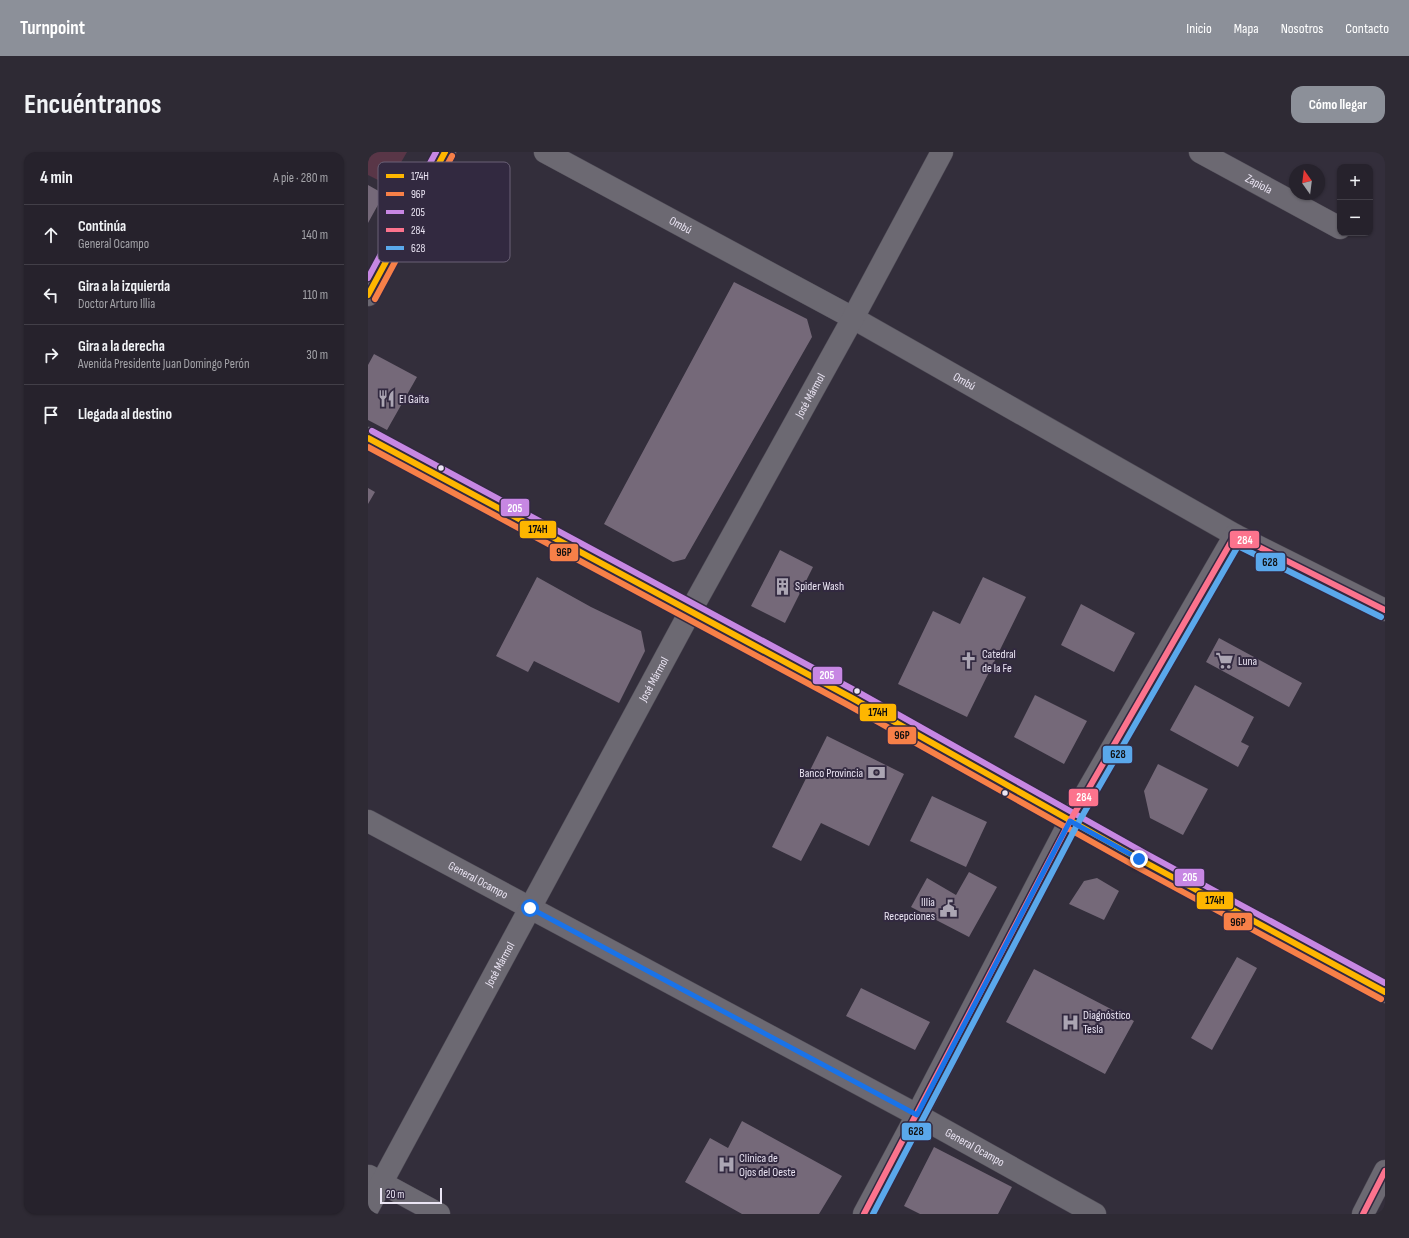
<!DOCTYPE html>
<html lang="es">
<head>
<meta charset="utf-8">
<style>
  body { margin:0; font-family:"Sofia Sans Condensed",sans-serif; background:#2e2a34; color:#f1f3f6 }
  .controls { position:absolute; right:12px; top:12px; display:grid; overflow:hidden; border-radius:8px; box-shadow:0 1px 3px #0004 }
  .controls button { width:36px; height:36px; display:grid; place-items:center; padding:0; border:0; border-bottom:1px solid #423f48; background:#26222c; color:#f1f3f6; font:20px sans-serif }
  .compass { position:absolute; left:921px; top:12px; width:36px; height:36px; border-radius:50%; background:#26222c; box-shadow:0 1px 3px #0004; rotate:346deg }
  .scale { position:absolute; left:12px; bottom:10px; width:62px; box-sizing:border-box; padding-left:4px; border:2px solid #ebe5f4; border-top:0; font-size:11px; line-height:14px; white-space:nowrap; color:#ebe5f4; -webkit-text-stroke:3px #322940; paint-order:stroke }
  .stop { position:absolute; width:12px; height:12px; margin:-9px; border:3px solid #1a73e8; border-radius:50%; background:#fff }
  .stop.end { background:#1a73e8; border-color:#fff; box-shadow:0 1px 4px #0008 }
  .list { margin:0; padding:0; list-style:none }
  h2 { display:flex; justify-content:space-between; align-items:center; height:52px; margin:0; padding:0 16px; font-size:17px }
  h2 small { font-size:13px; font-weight:400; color:#a4a4a9 }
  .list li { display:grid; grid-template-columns:26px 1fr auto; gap:12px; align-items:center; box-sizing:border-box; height:60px; padding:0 16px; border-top:1px solid #423f48 }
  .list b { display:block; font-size:15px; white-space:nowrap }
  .list p { margin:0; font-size:13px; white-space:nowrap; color:#a4a4a9 }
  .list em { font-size:13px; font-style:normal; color:#a4a4a9 }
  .icon { flex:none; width:22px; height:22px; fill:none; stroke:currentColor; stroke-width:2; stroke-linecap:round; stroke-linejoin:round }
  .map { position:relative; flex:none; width:1017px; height:1062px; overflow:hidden; border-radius:12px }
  header { display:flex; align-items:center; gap:24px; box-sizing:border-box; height:56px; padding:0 20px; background:#8c9099; color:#fff }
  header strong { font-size:19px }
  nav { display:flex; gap:22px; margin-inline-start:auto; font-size:14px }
  .intro { display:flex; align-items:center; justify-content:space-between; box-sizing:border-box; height:96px; padding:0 24px }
  h1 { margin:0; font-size:28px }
  .button { padding:10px 18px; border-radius:12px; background:#8c9099; color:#fff; font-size:14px; font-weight:700 }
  main { display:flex; gap:24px; padding:0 24px }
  aside { flex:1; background:#26222c; border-radius:12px; box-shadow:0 1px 3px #0004 }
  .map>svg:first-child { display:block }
  .green { fill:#593647 }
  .building { fill:#756979 }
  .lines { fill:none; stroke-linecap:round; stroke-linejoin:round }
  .street-casing { stroke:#514d58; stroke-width:23 }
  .secondary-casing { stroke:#514d58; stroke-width:23 }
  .street { stroke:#6c6972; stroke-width:22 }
  .secondary { stroke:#6c6972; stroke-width:22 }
  .bus-1-casing { stroke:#322940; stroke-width:9 }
  .bus-2-casing { stroke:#322940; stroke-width:9 }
  .bus-3-casing { stroke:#322940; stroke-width:9 }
  .bus-4-casing { stroke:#322940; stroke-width:9 }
  .bus-5-casing { stroke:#322940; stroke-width:9 }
  .bus-1 { stroke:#feb600; stroke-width:6 }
  .bus-2 { stroke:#f78048; stroke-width:6 }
  .bus-3 { stroke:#c787e3; stroke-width:6 }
  .bus-4 { stroke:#fc738d; stroke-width:6 }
  .bus-5 { stroke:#5aa8eb; stroke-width:6 }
  .route { stroke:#1a73e8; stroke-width:5 }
  .bus-dot { fill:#ebe5f4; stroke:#322940; stroke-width:1.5 }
  .labels { text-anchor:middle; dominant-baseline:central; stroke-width:4; stroke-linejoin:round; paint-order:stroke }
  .street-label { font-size:12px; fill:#ebe5f4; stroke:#322940 }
  .poi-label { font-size:12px; fill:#ebe5f4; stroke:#322940; text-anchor:start }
  .key { fill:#322940; stroke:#6a6176; stroke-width:1 }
  .key-label { font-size:11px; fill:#ebe5f4 }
  .line-badge { stroke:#322940; stroke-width:1.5 }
  .badge-label { font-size:11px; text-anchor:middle; font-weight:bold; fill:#fff }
  .pale-badge-label { font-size:11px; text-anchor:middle; font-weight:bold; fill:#111 }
</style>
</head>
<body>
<header>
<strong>Turnpoint</strong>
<nav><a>Inicio</a><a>Mapa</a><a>Nosotros</a><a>Contacto</a></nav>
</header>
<div class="intro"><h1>Encuéntranos</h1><a class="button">Cómo llegar</a></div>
<main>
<aside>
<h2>4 min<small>A pie · 280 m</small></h2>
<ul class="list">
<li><svg class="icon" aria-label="ahead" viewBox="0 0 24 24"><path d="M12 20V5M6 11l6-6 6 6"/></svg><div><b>Continúa</b><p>General Ocampo</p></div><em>140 m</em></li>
<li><svg class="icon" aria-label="left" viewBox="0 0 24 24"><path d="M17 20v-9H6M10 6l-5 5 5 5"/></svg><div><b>Gira a la izquierda</b><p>Doctor Arturo Illia</p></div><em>110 m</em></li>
<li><svg class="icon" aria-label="right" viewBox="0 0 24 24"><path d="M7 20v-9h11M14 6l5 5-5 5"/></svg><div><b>Gira a la derecha</b><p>Avenida Presidente Juan Domingo Perón</p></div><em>30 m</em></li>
<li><svg class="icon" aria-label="arrive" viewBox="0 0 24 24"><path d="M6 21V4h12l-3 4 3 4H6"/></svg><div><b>Llegada al destino</b></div></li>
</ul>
</aside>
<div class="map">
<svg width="1017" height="1062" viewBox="0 0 1017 1062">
  <rect width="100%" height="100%" fill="#332e3b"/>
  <path class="green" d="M0 0H39L20 33 0 23Z"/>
  <path class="building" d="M0 33 16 42 0 71Z
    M366 130 439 167 444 185 317 407 305 410 236 372Z
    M6 202 49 225 19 278 0 268V213Z
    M0 336 7 340 0 352Z
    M412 398 445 415 417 471 383 454Z
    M169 425 223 455 273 479 277 499 251 551 166 509 160 520 128 504Z
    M615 425 658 445 599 565 530 532 565 459 592 472Z
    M713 452 767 481 746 520 693 493Z
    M851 486 934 531 921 555 838 510Z
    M827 533 886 565 873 590 881 594 870 615 802 578Z
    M667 543 719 569 696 612 646 585Z
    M459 584 536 622 501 694 453 671 433 709 404 695Z
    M790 612 840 637 815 683 782 666 776 639Z
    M564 644 619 670 598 715 542 689Z
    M601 720 629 735 601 785 543 755 559 726 588 743Z
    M729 726 751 739 736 768 701 752 716 729Z
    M869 805 889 816 844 898 823 886Z
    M666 817 766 869 737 922 638 870Z
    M493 836 562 870 547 898 478 864Z
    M374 969 474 1024 451 1062H374L317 1030 342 986 360 996Z
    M566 995 644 1035 630 1062H552L536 1054Z"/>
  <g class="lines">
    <defs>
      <g id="street">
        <path id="s1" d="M177 0 485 166 867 383 1017 458"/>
        <path id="s2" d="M832 0 972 76"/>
        <path id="s3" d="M0 669 549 963 727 1062"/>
        <path d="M1 1024 71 1062"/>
        <path id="s4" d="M0 1056 322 460 485 166 574 0"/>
        <path d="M995 1062 1017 1019"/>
      </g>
      <path id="secondary" d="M0 143 77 0
        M0 286 484 546 771 707 1017 840
        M496 1062 549 963 702 669 867 383"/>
    </defs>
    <use href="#street" class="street-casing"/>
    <use href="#secondary" class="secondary-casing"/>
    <use href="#street" class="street"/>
    <use href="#secondary" class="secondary"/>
    <defs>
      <path id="bus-1" d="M0 143 77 0
        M0 286 484 546 771 707 1017 840"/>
      <path id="bus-2" d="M7 147 84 4
        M0 295 480 553 767 714 1013 847"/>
      <path id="bus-3" d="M0 126 68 0
        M4 279 488 539 775 700 1017 831"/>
      <path id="bus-4" d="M496 1062 702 669 867 383 1017 458
        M995 1062 1017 1019"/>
      <path id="bus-5" d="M505 1062 709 673 870 394 1013 465"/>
    </defs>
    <use href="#bus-1" class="bus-1-casing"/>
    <use href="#bus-2" class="bus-2-casing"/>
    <use href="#bus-3" class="bus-3-casing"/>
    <use href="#bus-4" class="bus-4-casing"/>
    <use href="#bus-5" class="bus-5-casing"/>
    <use href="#bus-1" class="bus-1"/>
    <use href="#bus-2" class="bus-2"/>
    <use href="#bus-3" class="bus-3"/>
    <use href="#bus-4" class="bus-4"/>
    <use href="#bus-5" class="bus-5"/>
  </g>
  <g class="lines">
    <path class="route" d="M162 756 549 963 702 669 771 707"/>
  </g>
  <defs>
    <symbol id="restaurant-bare" viewBox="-9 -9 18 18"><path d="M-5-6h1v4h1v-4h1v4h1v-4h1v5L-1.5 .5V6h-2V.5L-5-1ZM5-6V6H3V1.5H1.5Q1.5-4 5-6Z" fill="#aba5b3" stroke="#322940" stroke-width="2.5" paint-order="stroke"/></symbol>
    <symbol id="building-bare" viewBox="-9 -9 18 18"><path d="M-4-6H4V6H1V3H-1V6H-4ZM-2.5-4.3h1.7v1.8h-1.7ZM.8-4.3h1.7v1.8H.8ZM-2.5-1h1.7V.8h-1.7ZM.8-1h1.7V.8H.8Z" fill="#aba5b3" stroke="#322940" stroke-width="2.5" paint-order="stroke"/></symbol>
    <symbol id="church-bare" viewBox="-9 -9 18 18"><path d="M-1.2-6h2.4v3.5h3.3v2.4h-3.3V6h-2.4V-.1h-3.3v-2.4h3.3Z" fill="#aba5b3" stroke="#322940" stroke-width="2.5" paint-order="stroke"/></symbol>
    <symbol id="supermarket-bare" viewBox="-9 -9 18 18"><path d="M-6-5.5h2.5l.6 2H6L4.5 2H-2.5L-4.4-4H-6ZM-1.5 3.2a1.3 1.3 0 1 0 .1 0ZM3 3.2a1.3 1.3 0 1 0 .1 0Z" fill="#aba5b3" stroke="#322940" stroke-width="2.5" paint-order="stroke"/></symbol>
    <symbol id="bank-bare" viewBox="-9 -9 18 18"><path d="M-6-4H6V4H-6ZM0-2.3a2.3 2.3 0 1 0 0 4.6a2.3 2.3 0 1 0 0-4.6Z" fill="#aba5b3" stroke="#322940" stroke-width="2.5" paint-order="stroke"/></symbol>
    <symbol id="civic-bare" viewBox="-9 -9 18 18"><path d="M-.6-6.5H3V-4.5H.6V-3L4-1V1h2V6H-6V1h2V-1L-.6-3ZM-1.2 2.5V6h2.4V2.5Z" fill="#aba5b3" stroke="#322940" stroke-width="2.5" paint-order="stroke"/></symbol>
    <symbol id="hospital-bare" viewBox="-9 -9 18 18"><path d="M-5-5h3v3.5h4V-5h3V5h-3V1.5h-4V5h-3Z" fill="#aba5b3" stroke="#322940" stroke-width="2.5" paint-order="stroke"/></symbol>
  </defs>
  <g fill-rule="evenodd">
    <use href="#restaurant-bare" x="6" y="234" width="25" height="25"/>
    <use href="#building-bare" x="402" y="422" width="25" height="25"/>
    <use href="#church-bare" x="588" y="496" width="25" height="25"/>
    <use href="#supermarket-bare" x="844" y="496" width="25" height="25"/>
    <use href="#bank-bare" x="496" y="608" width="25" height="25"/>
    <use href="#civic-bare" x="568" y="744" width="25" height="25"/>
    <use href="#hospital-bare" x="690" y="858" width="25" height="25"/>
    <use href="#hospital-bare" x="346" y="1000" width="25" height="25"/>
  </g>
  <g class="bus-dot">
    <circle cx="73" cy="316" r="3.5"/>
    <circle cx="489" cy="539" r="3.5"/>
    <circle cx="637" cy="641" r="3.5"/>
  </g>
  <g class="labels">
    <g class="street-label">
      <text stroke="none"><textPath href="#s2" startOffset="67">Zapiola</textPath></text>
      <text stroke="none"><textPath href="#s1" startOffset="154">Ombú</textPath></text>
      <text stroke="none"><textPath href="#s1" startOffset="478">Ombú</textPath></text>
      <text stroke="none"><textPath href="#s4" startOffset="925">José Mármol</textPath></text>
      <text stroke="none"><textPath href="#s4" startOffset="601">José Mármol</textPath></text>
      <text stroke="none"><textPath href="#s3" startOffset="125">General Ocampo</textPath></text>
      <text stroke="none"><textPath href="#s4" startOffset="277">José Mármol</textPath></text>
      <text stroke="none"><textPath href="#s3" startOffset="689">General Ocampo</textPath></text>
    </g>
    <g class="poi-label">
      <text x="31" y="247">El Gaita</text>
      <text x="427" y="434">Spider Wash</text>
      <text x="614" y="502">Catedral<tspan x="614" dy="14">de la Fe</tspan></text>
      <text x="870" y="509">Luna</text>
      <text x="495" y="621" text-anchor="end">Banco Provincia</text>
      <text x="567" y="750" text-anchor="end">Illia<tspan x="567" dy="14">Recepciones</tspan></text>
      <text x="715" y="863">Diagnóstico<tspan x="715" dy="14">Tesla</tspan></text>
      <text x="371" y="1006">Clinica de<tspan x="371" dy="14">Ojos del Oeste</tspan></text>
    </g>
  </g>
  <rect x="10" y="10" width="132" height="100" rx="6" class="key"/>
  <rect x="18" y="22" width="18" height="4" fill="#feb600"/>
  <rect x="18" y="40" width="18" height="4" fill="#f78048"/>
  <rect x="18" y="58" width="18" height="4" fill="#c787e3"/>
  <rect x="18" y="76" width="18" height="4" fill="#fc738d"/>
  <rect x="18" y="94" width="18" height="4" fill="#5aa8eb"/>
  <g class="key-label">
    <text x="43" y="28">174H</text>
    <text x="43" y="46">96P</text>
    <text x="43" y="64">205</text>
    <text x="43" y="82">284</text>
    <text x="43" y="100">628</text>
  </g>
  <g class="line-badge">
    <rect x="132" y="346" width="30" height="19" rx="4" fill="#c787e3"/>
    <rect x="151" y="368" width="38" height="19" rx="4" fill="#feb600"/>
    <rect x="861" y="378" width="31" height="19" rx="4" fill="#fc738d"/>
    <rect x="181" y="391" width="30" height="19" rx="4" fill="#f78048"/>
    <rect x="887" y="400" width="31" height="20" rx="4" fill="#5aa8eb"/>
    <rect x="444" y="514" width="31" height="19" rx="4" fill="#c787e3"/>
    <rect x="491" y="551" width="38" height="19" rx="4" fill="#feb600"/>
    <rect x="519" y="574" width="30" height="19" rx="4" fill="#f78048"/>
    <rect x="734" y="593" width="31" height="19" rx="4" fill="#5aa8eb"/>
    <rect x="700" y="636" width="31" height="19" rx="4" fill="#fc738d"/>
    <rect x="806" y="716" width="31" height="19" rx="4" fill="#c787e3"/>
    <rect x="828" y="739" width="38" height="19" rx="4" fill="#feb600"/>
    <rect x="855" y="760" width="30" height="19" rx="4" fill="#f78048"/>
    <rect x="533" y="970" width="31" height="19" rx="4" fill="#5aa8eb"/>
  </g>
  <g class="badge-label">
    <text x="147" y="360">205</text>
    <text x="877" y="392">284</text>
    <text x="459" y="527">205</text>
    <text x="716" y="649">284</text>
    <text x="822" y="729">205</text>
  </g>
  <g class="pale-badge-label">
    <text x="170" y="381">174H</text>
    <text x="196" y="404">96P</text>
    <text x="902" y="414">628</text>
    <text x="510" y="564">174H</text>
    <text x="534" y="587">96P</text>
    <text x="750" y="606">628</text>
    <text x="847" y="752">174H</text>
    <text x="870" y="774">96P</text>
    <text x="548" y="983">628</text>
  </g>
</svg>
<div class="controls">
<button>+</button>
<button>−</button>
</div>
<svg class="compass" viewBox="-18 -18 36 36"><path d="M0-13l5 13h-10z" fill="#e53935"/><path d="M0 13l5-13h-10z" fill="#a4a4a9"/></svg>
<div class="scale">20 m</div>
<div class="stop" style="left:162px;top:756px"></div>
<div class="stop end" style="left:771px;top:707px"></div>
</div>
</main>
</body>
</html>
